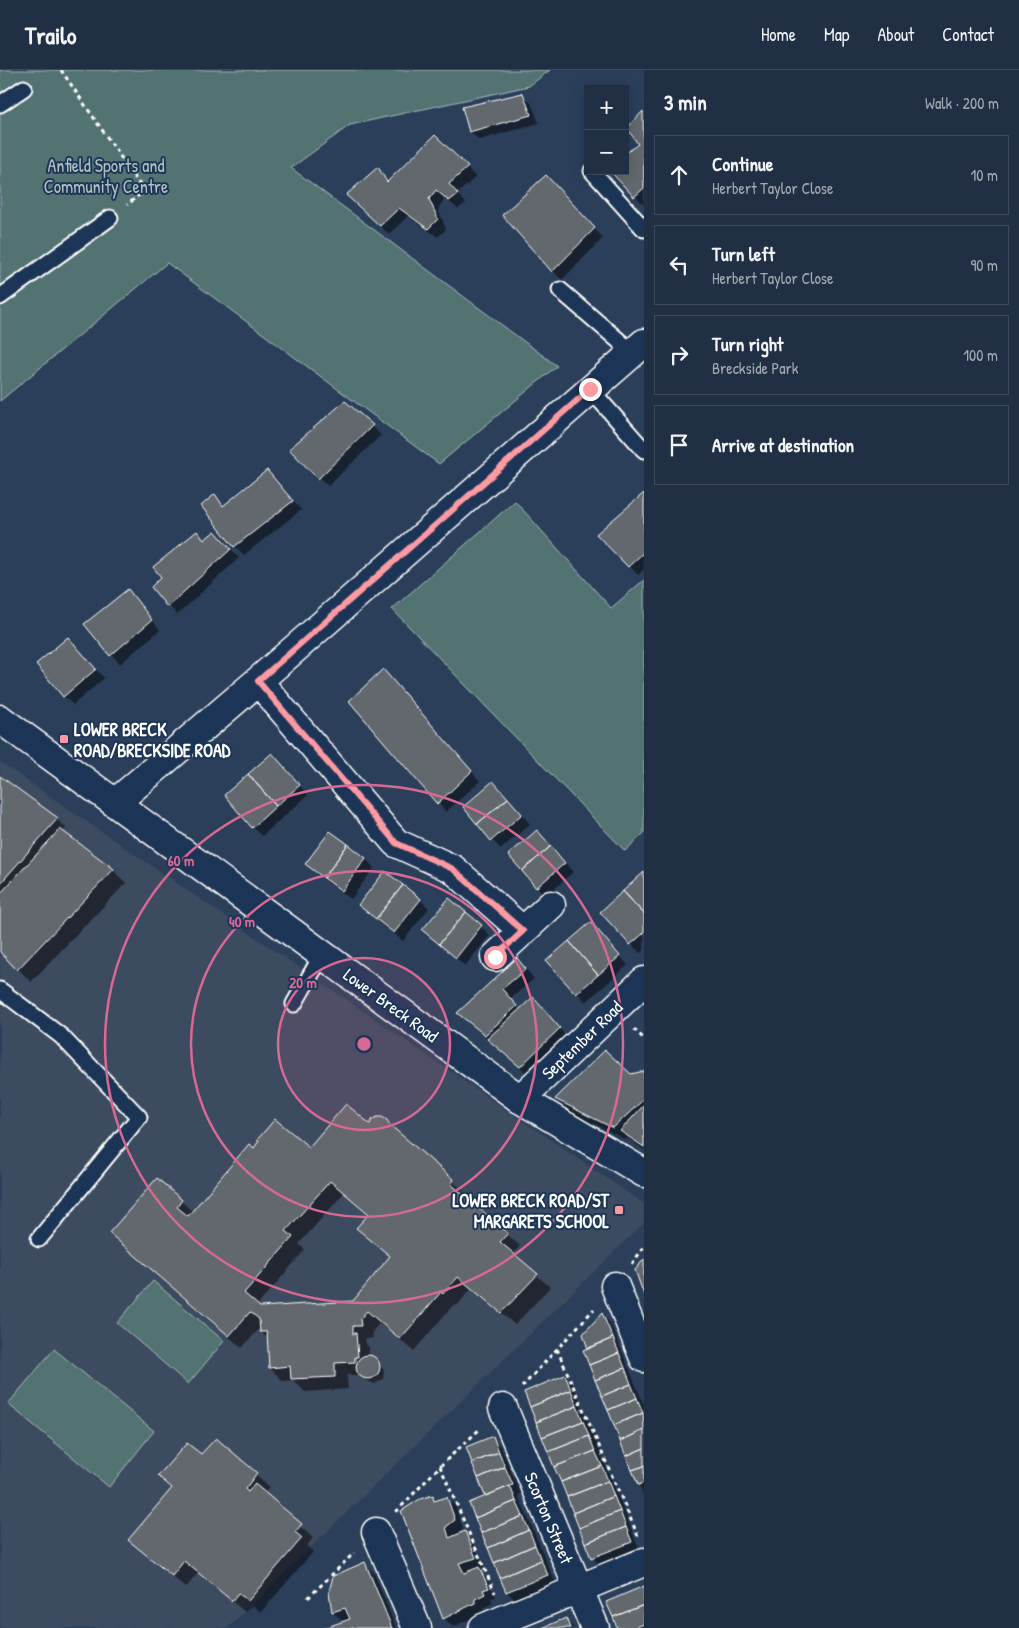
<!DOCTYPE html>
<html lang="en">
<head>
<meta charset="utf-8">
<style>
  body { margin:0; font-family:"Patrick Hand",sans-serif; background:#2d3b4f; color:#f1f3f6 }
  .controls { position:absolute; right:15px; top:15px; display:grid; overflow:hidden; border-radius:0px; box-shadow:0 2px 12px #0003 }
  .controls button { width:45px; height:45px; display:grid; place-items:center; padding:0; border:0; border-bottom:1px solid #3d4a5d; background:#202f44; color:#f1f3f6; font:25px sans-serif }
  .stop { position:absolute; width:15px; height:15px; margin:-11px; border:4px solid #ff9aa2; border-radius:50%; background:#fff }
  .stop.end { background:#ff9aa2; border-color:#fff; box-shadow:0 1px 5px #0008 }
  .list { margin:0; padding:0; list-style:none }
  h2 { display:flex; justify-content:space-between; align-items:center; height:65px; margin:0; padding:0 20px; font-size:21px }
  h2 small { font-size:16px; font-weight:400; color:#a2a9b2 }
  .list li { display:grid; grid-template-columns:32px 1fr auto; gap:15px; align-items:center; box-sizing:border-box; height:80px; margin:0 10px 10px; padding:0 10px; border:1px solid #3d4a5d; border-radius:0px }
  .list b { display:block; font-size:19px; white-space:nowrap }
  .list p { margin:0; font-size:16px; white-space:nowrap; color:#a2a9b2 }
  .list em { font-size:16px; font-style:normal; color:#a2a9b2 }
  .icon { flex:none; width:28px; height:28px; fill:none; stroke:currentColor; stroke-width:2; stroke-linecap:round; stroke-linejoin:round }
  .map { position:relative; flex:none; width:644px; height:1558px; overflow:hidden }
  header { display:flex; align-items:center; gap:30px; box-sizing:border-box; height:70px; padding:0 25px; background:#202f44; border-bottom:1px solid #3d4a5d }
  header strong { font-size:24px }
  nav { display:flex; gap:28px; margin-inline-start:auto; font-size:18px }
  main { display:flex }
  aside { flex:1; background:#202f44 }
  .map>svg:first-child { display:block }
  .built { fill:#3c4b60 }
  .green { fill:#537373; stroke:#a9b9b9 }
  .shadow { fill:#0007; fill-rule:evenodd }
  .building { fill:#62686d; stroke:#fff; fill-rule:evenodd }
  .lines { fill:none; stroke-linecap:round; stroke-linejoin:round }
  .service-casing { stroke:#fff; stroke-width:19 }
  .minor-casing { stroke:#fff; stroke-width:31 }
  .tertiary-casing { stroke:#fff; stroke-width:31 }
  .path { stroke:#fff; stroke-width:3; stroke-dasharray:4 4; stroke-linecap:butt }
  .service { stroke:#1d3557; stroke-width:15 }
  .minor { stroke:#1d3557; stroke-width:28 }
  .tertiary { stroke:#1d3557; stroke-width:28 }
  .route { stroke:#ff9aa2; stroke-width:6 }
  .ring { fill:none; stroke:#d76994; stroke-width:2.5 }
  .poi-dot { fill:#ff9aa2; stroke:#1d3557; stroke-width:2 }
  .labels { text-anchor:middle; dominant-baseline:central; stroke-width:4; stroke-linejoin:round; paint-order:stroke }
  .park-label { font-size:18px; fill:#b2c0c0; stroke:#1d3557 }
  .poi-label { font-size:18px; font-weight:bold; fill:#fff; stroke:#1d3557; text-anchor:start }
  .street-label { font-size:18px; fill:#fff; stroke:#1d3557 }
  .centre { fill:#d76994; stroke:#1d3557; stroke-width:2.5 }
  .ring-label { font-size:15px; text-anchor:middle; font-weight:bold; fill:#d76994; stroke:#1d3557; stroke-width:4; stroke-linejoin:round; paint-order:stroke }
</style>
</head>
<body>
<header>
<strong>Trailo</strong>
<nav><a>Home</a><a>Map</a><a>About</a><a>Contact</a></nav>
</header>
<main>
<div class="map">
<svg width="644" height="1558" viewBox="0 0 644 1558">
  <rect width="100%" height="100%" fill="#2b3f5b"/>
  <filter id="ink" filterUnits="userSpaceOnUse"><feTurbulence type="fractalNoise" baseFrequency=".02" numOctaves="2"/><feDisplacementMap in="SourceGraphic" scale="10" xChannelSelector="R" yChannelSelector="G"/><feConvolveMatrix kernelMatrix="1 2 1 2 8 2 1 2 1" color-interpolation-filters="sRGB"/></filter>
  <g filter="url(#ink)">
    <path class="built" d="M0 692 644 1134V1153L228 1558H0Z"/>
    <path class="green" d="M0 0H550L529 16 350 55 291 98 557 296 439 394 167 193 0 331Z
      M515 431 611 538 644 510V763L625 781 392 539Z
      M153 1211 224 1271 188 1314 117 1253Z
      M54 1279 154 1361 109 1417 8 1334Z"/>
    <path class="shadow" d="M522 24 531 33 539 53 479 70 470 61Z
      M643 43 644 44V135L611 101H625L640 74 628 58Z
      M435 67 476 107 457 124 466 133 458 139 445 128 438 139 446 159 438 167 408 146 389 164 356 134 377 99 389 112Z
      M555 116 603 168 562 210 553 201Z
      M345 333 381 365 328 416 291 379Z
      M275 411 301 440 244 485 235 476 215 426 225 437Z
      M644 424V499L638 505 598 464Z
      M197 463 205 471H224L239 488 177 545 153 517 163 507Z
      M128 521 137 530 160 560 120 594 86 555Z
      M76 578 104 608 73 635 64 626Z
      M391 609 480 711 446 742 438 733Z
      M281 694 308 725 262 766 253 757Z
      M0 707 57 749 66 758 62 762 113 800 126 813 31 912 0 880Z
      M502 722 530 754 501 779 492 770Z
      M330 763 366 789 374 798 351 829 316 803 307 794Z
      M546 771 573 802 546 826 537 817Z
      M644 804V880L640 883 602 842Z
      M449 829 490 865 465 896 424 860Z
      M420 830 429 838 403 871 369 844 360 835Z
      M599 862 628 895 586 932 548 891Z
      M526 899 534 909 510 929 520 940 541 938 568 968 529 1005 459 943Z
      M644 1003V1080L628 1068 626 1070 569 1041 557 1029 631 1005Z
      M371 1056 453 1111 466 1124 464 1127 520 1176 513 1184 550 1217 515 1255 472 1218 457 1236 454 1234 414 1281 380 1253 372 1262 373 1268 365 1269 366 1274 369 1277V1287L374 1288 384 1300 383 1309 375 1314 367 1311 361 1305H347L348 1319 305 1322 293 1310 283 1311 270 1298 268 1269 261 1262V1257L242 1278 124 1176 111 1163 181 1131 193 1142 254 1080 309 1079ZM344 1123 370 1145 358 1158 391 1188 353 1232 260 1238 257 1236 305 1180 299 1174Z
      M602 1245 610 1253 644 1335V1427L585 1281 590 1279Z
      M565 1307 574 1316 640 1481 601 1496 592 1487Z
      M493 1368 501 1377 521 1424 518 1425 556 1514 516 1531 507 1522 470 1434 487 1427 467 1378Z
      M216 1370 269 1417 264 1424 313 1468 307 1476 313 1482 261 1542 252 1535 245 1542 198 1503 186 1518 143 1482 130 1470 172 1419 159 1406 201 1386Z
      M433 1426 437 1431 447 1428 456 1437 463 1459 453 1467 464 1463 473 1472 484 1497 478 1499 487 1508 496 1527 491 1528 493 1533 483 1538 484 1542 453 1557 444 1548Z
      M365 1494 374 1503 396 1558H326L344 1552 333 1542Z
      M644 1518V1558H618Z
      M566 1549 574 1558H545Z"/>
    <path class="building" d="M523 23 531 45 469 62 462 37Z
      M643 41 644 118 634 127 610 101H625V84L638 74 627 58Z
      M435 65 468 97 449 114 458 124 449 131 436 120 429 129 438 149 428 159 399 138 380 156 346 125 378 97 387 112Z
      M546 105 595 158 552 202 502 145Z
      M345 331 373 355 318 409 289 379Z
      M267 400 293 431 234 477 201 436 215 424 223 436Z
      M644 423V482L628 497 596 464Z
      M197 461 204 470 215 461 231 479 167 537 151 517 161 507 153 497Z
      M128 519 152 550 110 586 84 554Z
      M68 567 96 599 63 627 36 594Z
      M383 599 472 701 437 734 349 631Z
      M272 683 300 715 276 736 248 704Z
      M248 704 276 736 252 758 224 725Z
      M0 706 58 748 0 814Z
      M493 711 508 728 477 754 463 737Z
      M508 728 522 744 491 771 477 754Z
      M60 759 114 799 17 900 0 882V824Z
      M537 760 551 776 522 801 508 785Z
      M330 761 348 774 324 808 305 794Z
      M348 774 366 788 342 821 324 808Z
      M551 776 565 793 536 818 522 801Z
      M385 801 403 815 376 849 358 835Z
      M644 802V844L623 821Z
      M403 815 421 829 394 863 376 849Z
      M623 821 644 844V863L630 875 600 842Z
      M449 828 466 842 439 874 422 860Z
      M466 842 482 855 456 888 439 874Z
      M591 852 620 886 598 905 569 871Z
      M569 871 598 905 576 924 546 891Z
      M517 888 526 899 502 919 517 936 485 965 457 943Z
      M533 927 560 958 520 997 487 969Z
      M605 980 631 1004 644 1001V1029L613 1058 555 1029Z
      M346 1034 370 1054 372 1050 377 1047H382L387 1050 390 1055 454 1110 451 1114 508 1163 500 1172 538 1204 501 1243 458 1207 443 1224 441 1222 400 1269 367 1241 360 1249 361 1256H353V1264L356 1263 358 1287H355V1292L335 1293V1307L291 1309 290 1296 269 1298 267 1262H260L259 1249 250 1242 229 1266 109 1163 157 1108 182 1130 177 1137 188 1146 249 1074 254 1078 259 1071 257 1070 275 1049 309 1077ZM330 1111 369 1144 356 1158 390 1186 353 1231 260 1237 244 1223 293 1167 286 1161Z
      M644 1035V1077L620 1061Z
      M644 1189V1225L635 1200Z
      M602 1243 613 1268 588 1279 583 1264Z
      M613 1268 619 1283 589 1295 583 1280Z
      M619 1283 625 1298 595 1310 589 1295Z
      M356 1297a12 12 0 1 1 24 0a12 12 0 1 1-24 0Z
      M625 1298 631 1314 602 1326 595 1310Z
      M565 1305 571 1320 530 1337 524 1322Z
      M631 1314 637 1328 608 1340 602 1326Z
      M571 1320 577 1336 536 1352 530 1337Z
      M637 1328 643 1343 614 1355 608 1340Z
      M577 1336 583 1351 542 1367 536 1352Z
      M643 1343 644 1360 620 1371 614 1355Z
      M583 1351 589 1366 548 1382 542 1367Z
      M644 1360V1378L626 1386 620 1371Z
      M493 1366 499 1382 472 1393 466 1377Z
      M589 1366 595 1381 554 1397 548 1382Z
      M216 1368 257 1403 245 1419 248 1422 255 1414 302 1454 295 1462 302 1468 248 1531 238 1523 232 1531 184 1491 172 1506 128 1470 172 1418 158 1406 187 1373 201 1384Z
      M644 1378V1396L632 1400 626 1386Z
      M595 1381 602 1396 561 1412 554 1397Z
      M499 1382 505 1397 478 1408 472 1393Z
      M602 1396 608 1411 567 1427 561 1412Z
      M644 1396V1413L638 1415 632 1400Z
      M505 1397 513 1415 485 1426 478 1408Z
      M608 1411 614 1426 573 1443 567 1427Z
      M510 1416 516 1431 475 1448 469 1433Z
      M433 1425 434 1431 447 1427 455 1450 446 1457 449 1468 465 1461 476 1488 459 1493 464 1503 479 1497 489 1518 483 1520 485 1524 475 1529V1533L443 1549 401 1441 420 1429Z
      M614 1426 620 1441 579 1458 573 1443Z
      M516 1431 523 1446 481 1463 475 1448Z
      M620 1441 626 1457 585 1473 579 1458Z
      M523 1446 529 1460 488 1478 481 1463Z
      M626 1457 632 1472 591 1488 585 1473Z
      M529 1460 535 1475 494 1493 488 1478Z
      M535 1475 541 1490 500 1508 494 1493Z
      M541 1490 548 1505 506 1522 500 1508Z
      M365 1492 392 1558H324L350 1549 345 1538 332 1542 329 1522 333 1506Z
      M644 1516V1535L613 1547 606 1532Z
      M644 1535V1554L633 1558H617L613 1547Z
      M566 1548 570 1558H542Z"/>
    <g class="lines">
      <defs>
        <path id="service" d="M0 34 24 18
          M592 101 644 159
          M560 220 633 283
          M0 227 110 148
          M590 319 644 380
          M0 920 61 966 139 1047 39 1169
          M294 934 322 885"/>
        <path id="minor" d="M258 611 396 773 453 799 523 861
          M115 733 258 611 644 273
          M495 887 551 835
          M520 1029 644 911
          M615 1216 644 1288
          M503 1338 595 1558
          M376 1462 417 1558
          M483 1558 644 1492"/>
        <path id="tertiary" d="M0 649 520 1029 644 1103"/>
      </defs>
      <use href="#service" class="service-casing"/>
      <use href="#minor" class="minor-casing"/>
      <use href="#tertiary" class="tertiary-casing"/>
      <path class="path" d="M61 0 144 121 127 135
        M634 959 644 969
        M632 1194 644 1177
        M557 1279 638 1466
        M522 1317 594 1239
        M440 1396 495 1523
        M396 1442 440 1396 481 1358
        M308 1528 354 1483"/>
      <use href="#service" class="service"/>
      <use href="#minor" class="minor"/>
      <use href="#tertiary" class="tertiary"/>
    </g>
  </g>
  <g class="lines" filter="url(#ink)">
    <path class="route" d="M495 887 523 861 453 799 396 773 258 611 590 319"/>
  </g>
  <circle cx="364" cy="974" r="86" fill="#d76994" fill-opacity=".12"/>
  <g class="ring">
    <circle cx="364" cy="974" r="86"/>
    <circle cx="364" cy="974" r="173"/>
    <circle cx="364" cy="974" r="259"/>
  </g>
  <g class="poi-dot">
    <rect x="59" y="664" width="10" height="10" rx="2.5"/>
    <rect x="614" y="1135" width="10" height="10" rx="2.5"/>
  </g>
  <g class="labels">
    <g class="park-label">
      <text x="106" y="95">Anfield Sports and<tspan x="106" dy="21">Community Centre</tspan></text>
    </g>
    <g class="poi-label">
      <text x="74" y="659">LOWER BRECK<tspan x="74" dy="21">ROAD/BRECKSIDE ROAD</tspan></text>
      <text x="609" y="1130" text-anchor="end">LOWER BRECK ROAD/ST<tspan x="609" dy="21">MARGARETS SCHOOL</tspan></text>
    </g>
    <g class="street-label">
      <text transform="translate(391 935) rotate(36)">Lower Breck Road</text>
      <text transform="translate(582 970) rotate(-44)">September Road</text>
      <text transform="translate(549 1448) rotate(67)">Scorton Street</text>
    </g>
  </g>
  <circle cx="364" cy="974" r="8" class="centre"/>
  <g class="ring-label">
    <text x="181" y="796">60 m</text>
    <text x="242" y="857">40 m</text>
    <text x="303" y="918">20 m</text>
  </g>
</svg>
<div class="controls">
<button>+</button>
<button>−</button>
</div>
<div class="stop" style="left:495px;top:887px"></div>
<div class="stop end" style="left:590px;top:319px"></div>
</div>
<aside>
<h2>3 min<small>Walk · 200 m</small></h2>
<ul class="list">
<li><svg class="icon" aria-label="ahead" viewBox="0 0 24 24"><path d="M12 20V5M6 11l6-6 6 6"/></svg><div><b>Continue</b><p>Herbert Taylor Close</p></div><em>10 m</em></li>
<li><svg class="icon" aria-label="left" viewBox="0 0 24 24"><path d="M17 20v-9H6M10 6l-5 5 5 5"/></svg><div><b>Turn left</b><p>Herbert Taylor Close</p></div><em>90 m</em></li>
<li><svg class="icon" aria-label="right" viewBox="0 0 24 24"><path d="M7 20v-9h11M14 6l5 5-5 5"/></svg><div><b>Turn right</b><p>Breckside Park</p></div><em>100 m</em></li>
<li><svg class="icon" aria-label="arrive" viewBox="0 0 24 24"><path d="M6 21V4h12l-3 4 3 4H6"/></svg><div><b>Arrive at destination</b></div></li>
</ul>
</aside>
</main>
</body>
</html>
